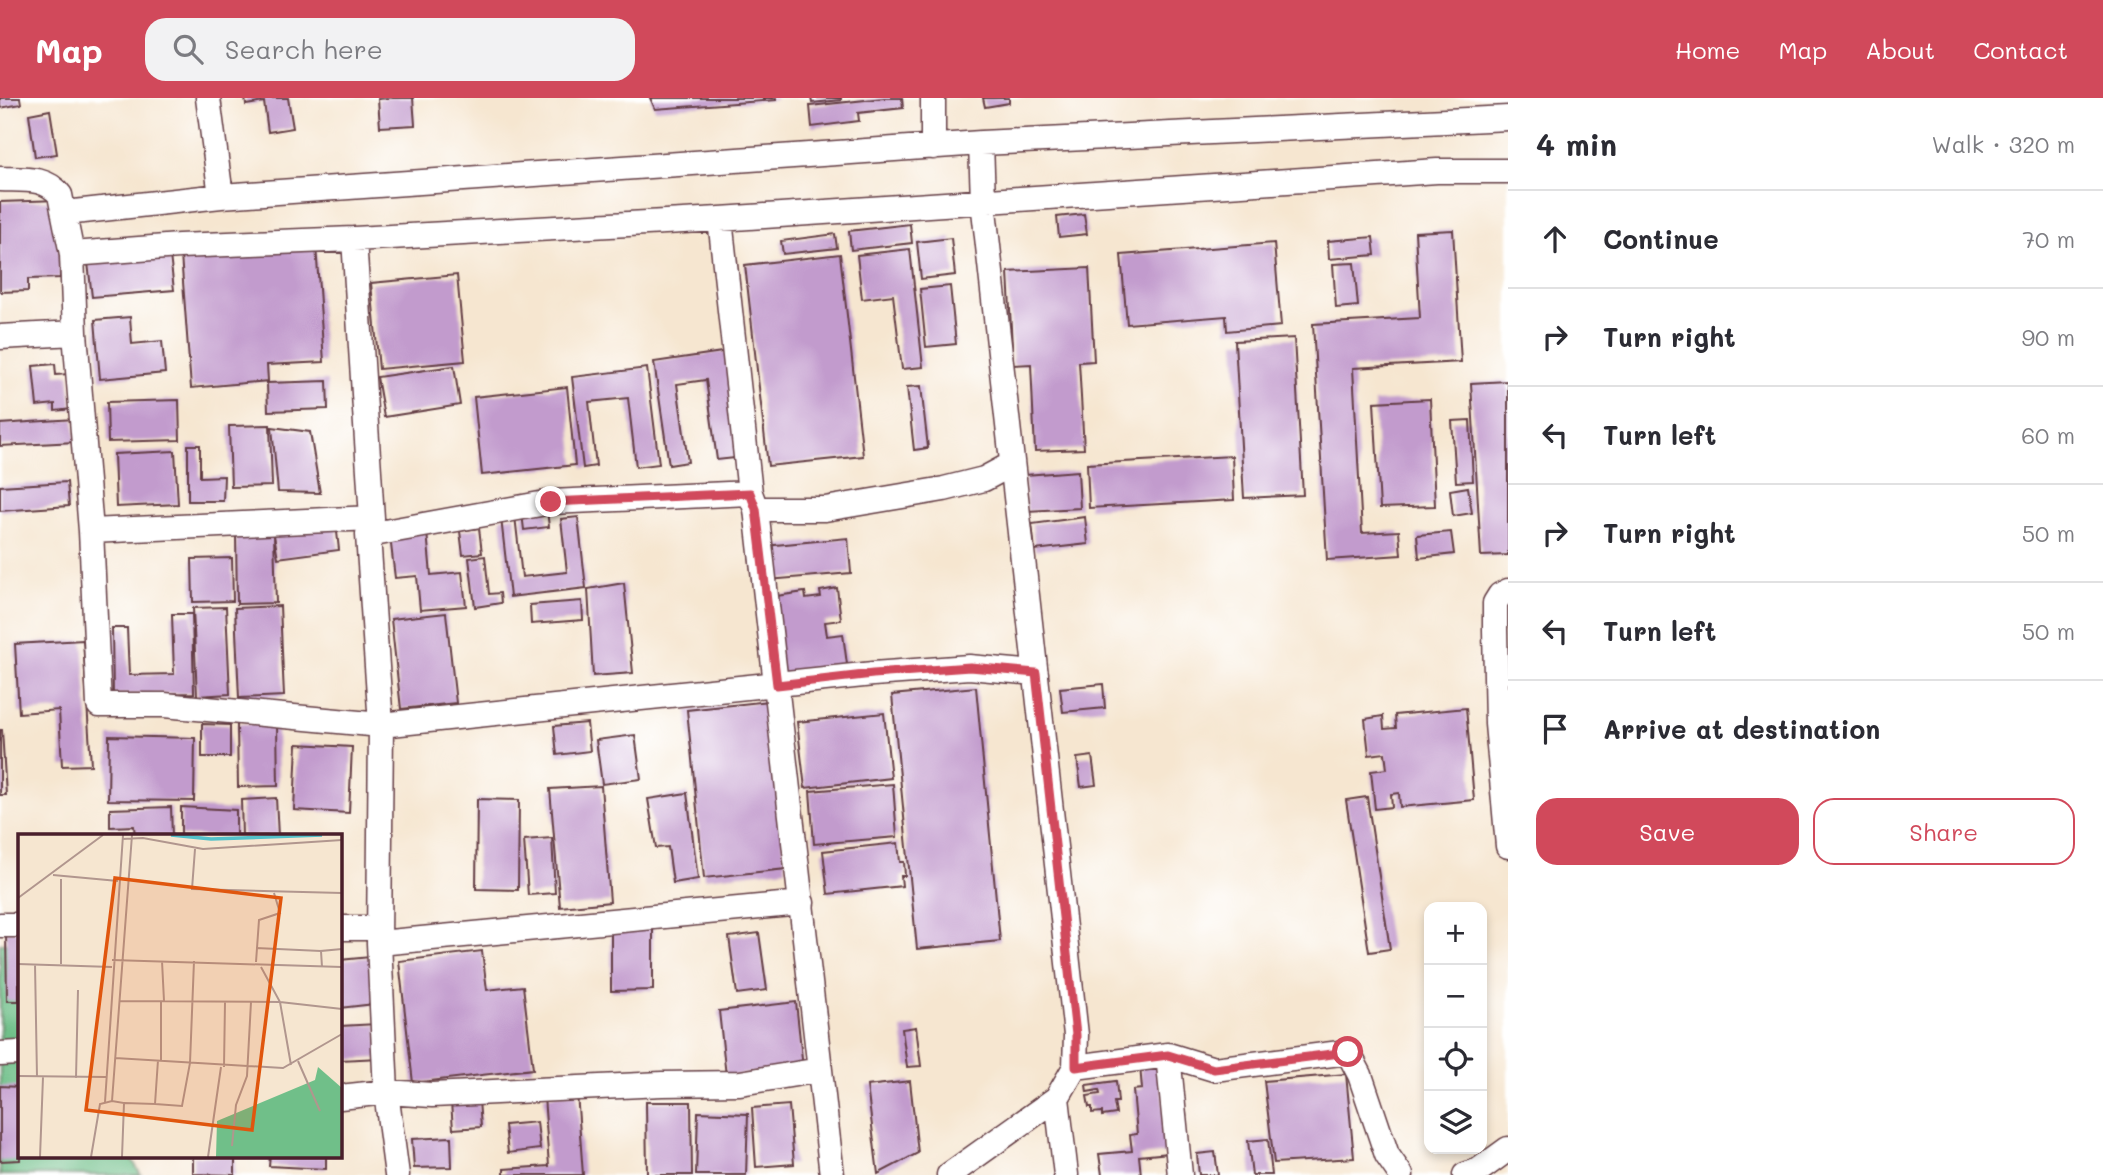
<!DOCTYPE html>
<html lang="en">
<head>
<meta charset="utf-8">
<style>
  body { margin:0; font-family:Mali,sans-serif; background:#f2f2f3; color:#2b2b33 }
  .controls { position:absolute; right:21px; bottom:21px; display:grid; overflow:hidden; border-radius:14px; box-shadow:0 4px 10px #0003 }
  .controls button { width:63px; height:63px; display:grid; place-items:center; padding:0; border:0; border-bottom:2px solid #e1e1e2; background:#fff; color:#2b2b33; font:35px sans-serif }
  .stop { position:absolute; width:21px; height:21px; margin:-16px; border:5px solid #d1495b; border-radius:50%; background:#fff }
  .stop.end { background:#d1495b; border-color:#fff; box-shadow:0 2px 7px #0008 }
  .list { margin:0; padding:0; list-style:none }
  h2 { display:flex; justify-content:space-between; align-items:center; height:91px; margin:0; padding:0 28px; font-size:30px }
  h2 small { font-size:23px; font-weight:400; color:#7c7c81 }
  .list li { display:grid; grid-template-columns:46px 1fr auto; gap:21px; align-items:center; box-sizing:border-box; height:98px; padding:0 28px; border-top:2px solid #e1e1e2 }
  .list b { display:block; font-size:26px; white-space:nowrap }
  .list em { font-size:23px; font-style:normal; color:#7c7c81 }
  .actions { display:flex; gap:14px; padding:21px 28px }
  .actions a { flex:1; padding:16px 0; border:2px solid #d1495b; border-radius:21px; text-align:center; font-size:24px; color:#d1495b }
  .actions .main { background:#d1495b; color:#fff }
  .icon { flex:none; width:38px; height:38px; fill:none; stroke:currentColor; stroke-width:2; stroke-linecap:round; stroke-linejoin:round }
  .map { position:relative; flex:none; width:1508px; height:1077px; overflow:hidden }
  header { display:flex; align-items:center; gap:42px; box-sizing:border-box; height:98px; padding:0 35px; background:#d1495b; color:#fff }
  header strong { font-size:33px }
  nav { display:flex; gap:38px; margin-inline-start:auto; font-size:24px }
  .search { width:490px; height:63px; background:#f2f2f3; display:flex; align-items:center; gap:18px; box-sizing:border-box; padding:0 24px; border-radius:21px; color:#7c7c81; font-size:26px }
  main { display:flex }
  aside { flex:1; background:#fff }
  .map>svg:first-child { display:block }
  .forest { fill:#70bf89; stroke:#5d6f5a; stroke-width:2 }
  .building { fill:#c29bcd }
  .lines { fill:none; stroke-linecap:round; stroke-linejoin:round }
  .street-casing { stroke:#643d44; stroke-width:27 }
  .street { stroke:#fff; stroke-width:24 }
  .route { stroke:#d1495b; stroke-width:9 }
  .inset-river { fill:none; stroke:#53c1ca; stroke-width:3.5 }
  .inset-road { fill:none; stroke:#b1968e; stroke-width:2 }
  .view { fill:#e0560e; fill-opacity:0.15; stroke:#e0560e; stroke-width:3.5 }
  .inset-edge { fill:none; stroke:#4a1f2b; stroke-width:3.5 }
</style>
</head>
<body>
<header>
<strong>Map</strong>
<div class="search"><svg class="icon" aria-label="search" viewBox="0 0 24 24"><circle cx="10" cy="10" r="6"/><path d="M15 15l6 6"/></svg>Search here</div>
<nav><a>Home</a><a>Map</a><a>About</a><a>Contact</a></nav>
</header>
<main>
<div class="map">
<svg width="1508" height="1077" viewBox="0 0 1508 1077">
  <rect width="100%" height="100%" fill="#fff"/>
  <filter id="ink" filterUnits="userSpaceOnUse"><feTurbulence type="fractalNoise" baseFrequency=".0143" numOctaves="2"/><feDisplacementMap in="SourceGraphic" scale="14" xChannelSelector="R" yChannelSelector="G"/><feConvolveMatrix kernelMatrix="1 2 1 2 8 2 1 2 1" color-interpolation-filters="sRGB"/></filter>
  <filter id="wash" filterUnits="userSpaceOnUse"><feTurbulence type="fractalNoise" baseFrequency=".00686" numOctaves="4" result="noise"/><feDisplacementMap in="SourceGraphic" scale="28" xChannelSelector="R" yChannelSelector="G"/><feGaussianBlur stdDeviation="1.57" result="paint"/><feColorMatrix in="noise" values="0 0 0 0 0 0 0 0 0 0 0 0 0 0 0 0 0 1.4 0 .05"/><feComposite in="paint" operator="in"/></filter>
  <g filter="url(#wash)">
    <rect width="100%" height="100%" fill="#f6e6d0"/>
    <path class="forest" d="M19 844V1058H130L141 1077H0V846Z"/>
    <g id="blocks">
      <path class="building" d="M0 0H20L21 6 0 10Z
        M245 0H288L293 30 268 34 264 4 246 7Z
        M390 0H413L415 27 380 29 378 1Z
        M650 0H776V2L655 11Z
        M811 0H841V2L812 5Z
        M884 0H902L903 10 858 15 859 23 812 29 810 8Z
        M983 0H1009V5L985 9Z
        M50 12 57 56 35 59 29 16Z
        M59 102 60 180 28 181V193L0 194V104Z
        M1084 116 1087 136 1059 139 1057 119Z
        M910 126 912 145 851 152 849 133Z
        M1453 132 1461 264 1353 270 1362 435 1399 433 1401 457 1327 462 1313 226 1420 220 1415 134Z
        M835 136 837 150 783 156 781 143Z
        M1373 139 1375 157 1329 161 1328 143Z
        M951 140 955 177 921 181 917 144Z
        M1274 145 1281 228 1227 233 1226 218 1127 226 1121 157Z
        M316 147 324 264 267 267 268 283 191 290 181 157Z
        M169 149 174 192 92 199 87 156Z
        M910 151 923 269 902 271 893 197 862 201 857 157Z
        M840 156 863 358 768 368 745 167Z
        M1354 165 1358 208 1336 210 1333 166Z
        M1089 170 1094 263 1079 264 1084 351 1035 353 1031 266 1013 267 1008 174Z
        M457 177 465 263 379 271 371 185Z
        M950 188 956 246 926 249 920 191Z
        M130 219 132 246 162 243 165 275 100 281 95 222Z
        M1294 240 1303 397 1244 400 1235 243Z
        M729 253 744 359 717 362 706 282 677 286 688 364 669 367 654 264Z
        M55 266 56 277 69 276 72 311 55 313V306L37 308 33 268Z
        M454 268 460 307 384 319 377 279Z
        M647 270 659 366 636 369 628 300 589 304 596 368 583 370 572 279Z
        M327 283 328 311 268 313 267 285Z
        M1508 283V457L1481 458 1471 285Z
        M921 288 928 350 914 352 907 289Z
        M567 289 575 367 482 377 474 299Z
        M1430 301 1435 408 1380 410 1374 304Z
        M179 302 180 342 108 344 107 304Z
        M74 321 75 344 0 348V326Z
        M1470 322 1473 383 1456 384 1452 323Z
        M270 327 272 388 231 389 229 328Z
        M272 329 310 334 320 395 278 394Z
        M188 347H200V379L224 378 223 403H188Z
        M175 353 178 406 116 409 114 356Z
        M1232 358 1234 402 1089 410 1087 366Z
        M1078 373 1080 410 1027 413 1025 377Z
        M67 384 69 408 0 413V388Z
        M1468 389 1472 415 1453 418 1450 392Z
        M547 412 549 429 524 432 522 415Z
        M515 418 522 479 567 474 561 421 578 419 586 490 510 499 501 420Z
        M1085 419 1088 446 1035 452 1032 426Z
        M336 425 339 452 278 460 274 437 276 505 237 506 236 435Z
        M479 430 482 455 463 457 460 433Z
        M427 434 431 477 462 474 466 508 420 512 417 478 395 480 390 438Z
        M1451 434 1454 456 1419 460 1417 437Z
        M848 440 851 475 768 482 765 448Z
        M485 458 489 496 500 495 501 505 475 509 469 460Z
        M232 460 233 503 193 504 192 461Z
        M624 485 633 575 593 578 588 491Z
        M837 490 841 522 825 524 827 538 843 536 848 574 780 582 769 499 805 494 806 501 821 499 820 493Z
        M582 503 583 522 531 526 530 507Z
        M280 508 284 598 239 600 235 510Z
        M226 509 230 596 197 598 193 510Z
        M446 515 456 605 401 611 391 521Z
        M172 516H192L194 595 113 597 112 530H127L129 577 174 576Z
        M83 542 91 667 62 668 59 612 19 615 15 546Z
        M1103 586 1105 610 1063 614 1060 590Z
        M976 589 1000 843 917 851 892 597Z
        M769 603 786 771 704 780 687 612Z
        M1466 610 1474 702 1400 709 1399 695 1391 696 1392 709 1375 711 1371 673 1387 671 1385 655 1369 657 1365 621 1383 618 1384 631 1396 630 1395 617Z
        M884 615 891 680 805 690 797 624Z
        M277 625 278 688 238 689 237 626Z
        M587 625 590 653 557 657 554 628Z
        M202 626 230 627V659H202Z
        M0 632H2L6 697H0Z
        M635 637 641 681 602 686 596 642Z
        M109 638 195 640 194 703 108 702Z
        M297 646 352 649 349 715 294 712Z
        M1092 658 1096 687 1081 689 1077 660Z
        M893 686 897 739 814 746 810 693Z
        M601 688 610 804 560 809 550 691Z
        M687 695 698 781 673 785 668 749 656 750 648 701Z
        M1367 699 1390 851 1369 854 1346 702Z
        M276 700 278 738H242L241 702Z
        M477 701 519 702 518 792 476 791Z
        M171 709 172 738H135L134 728 110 729V711Z
        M181 709 236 712V738H181Z
        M552 740 555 795 528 797 524 742Z
        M898 745 900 764H904L905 778H901L902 788 828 796 823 753Z
        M611 829H653V892L611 893Z
        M6 833H19V903H7Z
        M759 835 767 892 737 896 729 839Z
        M482 853 487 892 523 888 533 971 413 985 399 863Z
        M370 859 374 906 340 910V862Z
        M796 904 803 970 726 978 719 913Z
        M377 926 380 960 340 962V928Z
        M916 929 921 968 907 969 902 931Z
        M1159 966 1169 1055 1139 1058 1141 1077H1102L1099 1056 1132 1053 1130 1037 1137 1036 1133 992 1142 991 1140 968Z
        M1346 976 1354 1060 1274 1065 1264 983Z
        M910 983 918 1055 878 1076 867 988Z
        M1116 983 1118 1004H1114L1116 1016 1102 1018V1014L1092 1015V1009H1089L1087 998 1100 996 1099 992 1087 994 1086 987Z
        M0 988 19 989 20 1062 0 1063Z
        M577 995 583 1077H504V1071L549 1068 544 998Z
        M479 1002 481 1029 453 1031 451 1004Z
        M646 1004H691L692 1077H647Z
        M789 1007 794 1066 756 1069 752 1010Z
        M698 1014 748 1016 746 1077H696Z
        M537 1024 540 1051 508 1055 505 1027Z
        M451 1039 452 1069 414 1070 412 1041Z
        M1268 1041 1272 1077H1252L1248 1043Z
        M1215 1054 1218 1077H1199L1197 1056Z
        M193 1058H235V1077L193 1076Z
        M270 1058H326V1071L269 1068Z"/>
    </g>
  </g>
  <g filter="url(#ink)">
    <use href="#blocks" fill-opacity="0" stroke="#643d44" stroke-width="2"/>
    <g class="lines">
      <defs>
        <path id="street" d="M208 0 221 98
          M981 45 983 103 1076 937 1075 969 1057 1000 1066 1077
          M933 49V0
          M0 81C22 82 46 78 60 97L72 156 75 235 0 239
          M65 115 221 98 981 45 1508 20
          M720 121 750 395 756 411 832 1077
          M354 141 372 420 368 437 381 627 379 845 386 994 397 1077
          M72 156 179 148 354 141 720 121 1437 73H1508
          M75 235 91 433 372 420
          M756 411H825L944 391 984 381 1012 366
          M91 433 99 607H164L381 627 873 576 969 569 1036 575
          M368 437 551 404 750 395
          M1508 493 1500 497 1495 505V532L1497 626 1508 748
          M0 827H19
          M340 830H379
          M379 845 802 805
          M0 956 19 955
          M1168 957 1180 1077
          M1075 969 1168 957 1214 971 1348 954 1360 977 1387 1057 1401 1077
          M340 999 386 994 432 997 662 986 740 985 820 972
          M949 1077 1057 1000
          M1465 1077 1479 1072 1508 1051"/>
      </defs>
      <use href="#street" class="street-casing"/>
      <use href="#street" class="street"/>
    </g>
  </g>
  <g class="lines" filter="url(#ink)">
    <path class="route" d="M551 404 750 395 756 411 777 587 873 576 970 569 1036 575 1076 937V969L1168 957 1214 971 1348 954"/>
  </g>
  <g transform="translate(18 736)">
    <rect width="324" height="324" fill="#f6e6d0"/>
    <path d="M300 233 324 254V323H198L199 287 297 246Z" fill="#70bf89"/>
    <path class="inset-river" d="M153 1 193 5 304 1"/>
    <path class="inset-road" d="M104 5 125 4 185 15 324 6M177 15 174 55 324 59M35 41 100 47M43 45V130M0 64 85 1M238 114 303 117M94 126 324 133M144 127 146 167M238 128 241 86 262 79 256 59M0 130 94 133M17 130 19 243M243 133 262 168 273 231M304 133 303 117 324 115M101 167 262 168 324 175M97 224 265 234 324 200M143 227V168M280 227 302 277M206 233 207 168M0 242 88 243M58 244 60 156M94 267 114 1M87 268 105 1M106 269 137 270 140 226M137 270 164 272 172 229 176 127M214 312 218 271 229 242 233 168M22 323 25 243M73 323 82 270 94 267 106 269 104 323M190 323 203 233"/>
    <path class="view" d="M97 44 263 64 234 296 68 276Z"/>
    <rect width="324" height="324" class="inset-edge"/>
  </g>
</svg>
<div class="controls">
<button>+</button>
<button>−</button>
<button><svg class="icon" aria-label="locate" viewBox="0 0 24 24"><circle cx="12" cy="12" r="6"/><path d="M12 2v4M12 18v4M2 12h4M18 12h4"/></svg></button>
<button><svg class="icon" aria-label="layers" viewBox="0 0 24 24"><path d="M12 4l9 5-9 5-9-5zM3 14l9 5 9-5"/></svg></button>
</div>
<div class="stop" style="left:1348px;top:954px"></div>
<div class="stop end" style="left:551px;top:404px"></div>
</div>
<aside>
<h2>4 min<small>Walk · 320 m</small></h2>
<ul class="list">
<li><svg class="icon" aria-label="ahead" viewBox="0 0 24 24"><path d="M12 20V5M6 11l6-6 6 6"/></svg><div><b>Continue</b></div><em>70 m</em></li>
<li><svg class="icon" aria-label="right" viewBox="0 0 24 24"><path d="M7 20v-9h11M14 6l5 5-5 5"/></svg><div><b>Turn right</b></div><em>90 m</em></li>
<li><svg class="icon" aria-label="left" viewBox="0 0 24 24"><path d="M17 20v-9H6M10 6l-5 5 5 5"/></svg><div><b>Turn left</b></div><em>60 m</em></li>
<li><svg class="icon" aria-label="right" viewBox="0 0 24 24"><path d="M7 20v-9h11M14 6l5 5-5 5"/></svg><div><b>Turn right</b></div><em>50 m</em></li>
<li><svg class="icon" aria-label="left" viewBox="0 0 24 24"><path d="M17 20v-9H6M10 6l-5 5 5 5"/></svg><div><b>Turn left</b></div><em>50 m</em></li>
<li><svg class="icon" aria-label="arrive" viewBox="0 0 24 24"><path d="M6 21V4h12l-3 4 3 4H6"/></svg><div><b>Arrive at destination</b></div></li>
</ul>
<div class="actions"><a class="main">Save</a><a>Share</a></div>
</aside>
</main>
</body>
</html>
